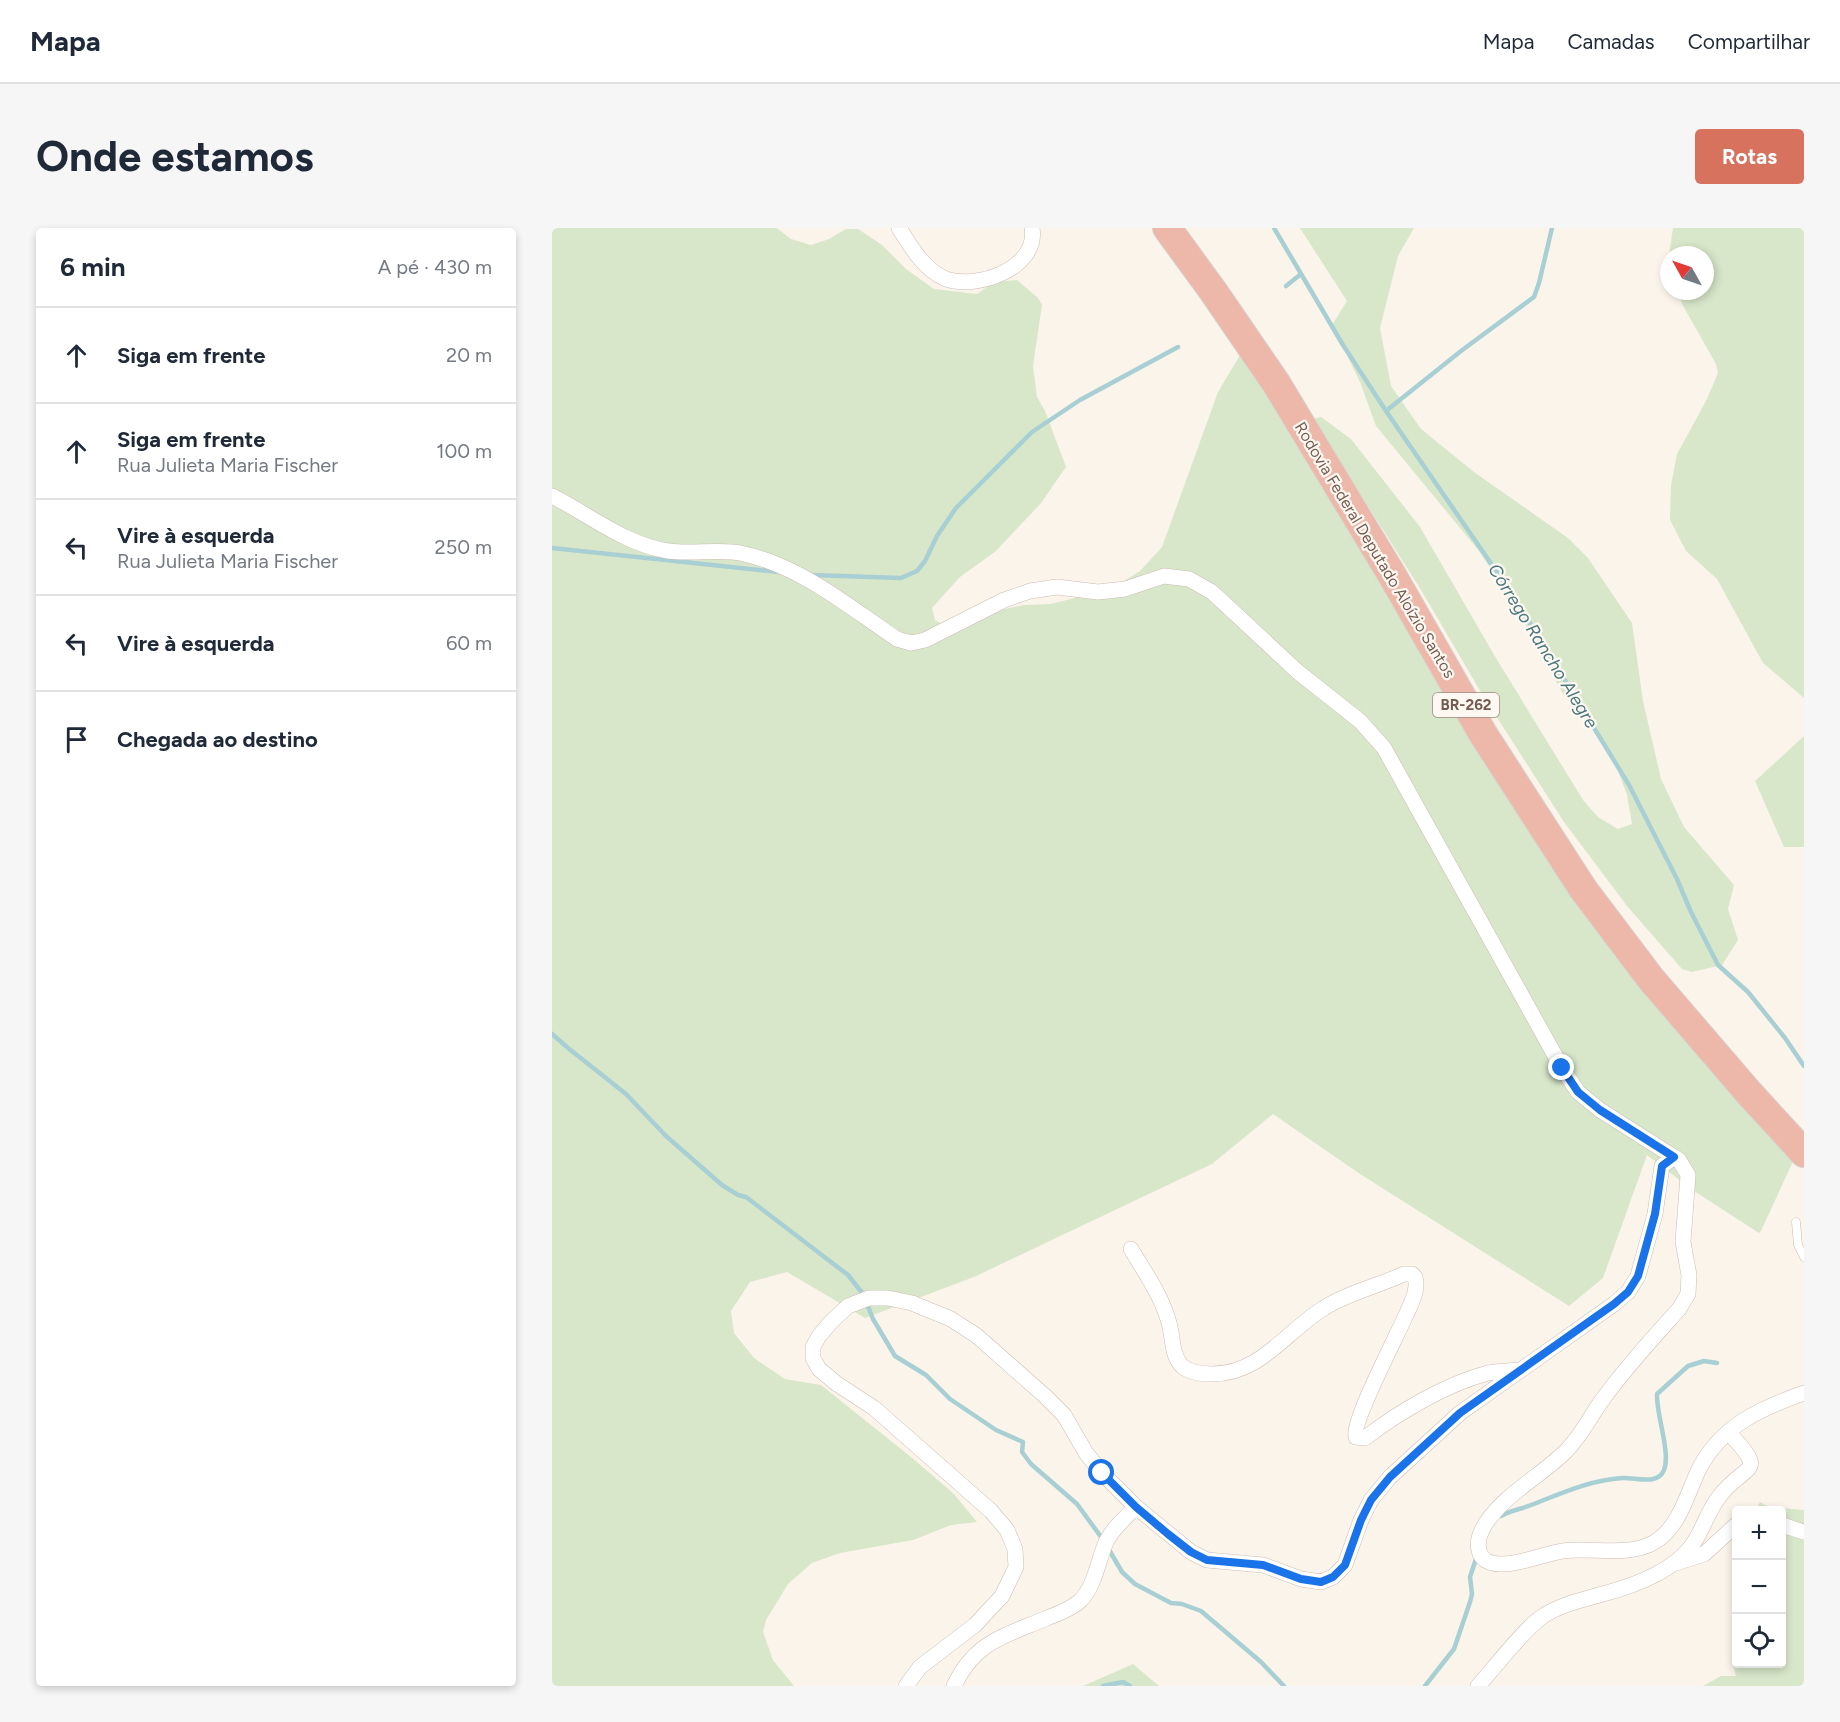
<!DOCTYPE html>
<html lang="pt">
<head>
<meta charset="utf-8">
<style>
  body { margin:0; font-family:Figtree,sans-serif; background:#f6f6f7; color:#1f2937 }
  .controls { position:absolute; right:18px; bottom:18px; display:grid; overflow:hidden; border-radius:6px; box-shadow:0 3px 9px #0003 }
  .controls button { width:54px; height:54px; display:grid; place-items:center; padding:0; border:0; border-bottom:2px solid #e0e1e3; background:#fff; color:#1f2937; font:30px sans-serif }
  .compass { position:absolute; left:1108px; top:18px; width:54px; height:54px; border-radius:50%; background:#fff; box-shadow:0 3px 9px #0003; rotate:310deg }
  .stop { position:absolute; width:18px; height:18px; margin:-14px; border:4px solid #1a73e8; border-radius:50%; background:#fff }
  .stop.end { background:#1a73e8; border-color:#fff; box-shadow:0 2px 6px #0008 }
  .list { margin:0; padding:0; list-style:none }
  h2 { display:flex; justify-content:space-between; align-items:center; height:78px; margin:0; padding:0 24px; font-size:26px }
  h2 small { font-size:20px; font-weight:400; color:#747a83 }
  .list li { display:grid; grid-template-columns:39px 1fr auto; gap:18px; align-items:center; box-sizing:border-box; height:96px; padding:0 24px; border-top:2px solid #e0e1e3 }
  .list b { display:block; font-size:22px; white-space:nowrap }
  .list p { margin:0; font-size:20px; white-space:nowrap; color:#747a83 }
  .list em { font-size:20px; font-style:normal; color:#747a83 }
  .icon { flex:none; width:33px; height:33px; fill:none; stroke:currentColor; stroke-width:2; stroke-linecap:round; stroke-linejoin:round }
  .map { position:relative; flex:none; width:1252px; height:1458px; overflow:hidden; border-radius:6px }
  header { display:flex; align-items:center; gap:36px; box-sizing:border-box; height:84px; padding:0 30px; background:#fff; border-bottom:2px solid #e0e1e3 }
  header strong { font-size:28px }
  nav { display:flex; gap:33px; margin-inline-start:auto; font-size:21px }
  .intro { display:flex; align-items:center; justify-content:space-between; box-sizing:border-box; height:144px; padding:0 36px }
  h1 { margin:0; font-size:42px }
  .button { padding:15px 27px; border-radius:6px; background:#d6725e; color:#fff; font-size:21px; font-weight:700 }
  main { display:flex; gap:36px; padding:0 36px }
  aside { flex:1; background:#fff; border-radius:6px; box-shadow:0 3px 9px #0003 }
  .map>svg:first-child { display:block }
  .green { fill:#d8e7ca }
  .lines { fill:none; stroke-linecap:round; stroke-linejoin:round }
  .stream { stroke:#a8cfd3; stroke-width:4.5 }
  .lane-casing { stroke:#ccbcb2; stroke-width:9 }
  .street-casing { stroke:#ccbcb2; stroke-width:16 }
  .highway-casing { stroke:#d8d1ce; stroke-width:30 }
  .lane { stroke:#fff; stroke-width:8 }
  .street { stroke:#fff; stroke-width:15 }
  .highway { stroke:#edb7a9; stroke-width:28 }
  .route { stroke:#1a73e8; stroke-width:8 }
  .labels { text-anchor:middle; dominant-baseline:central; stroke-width:4.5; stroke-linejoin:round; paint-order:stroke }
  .shield { fill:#fdf8f1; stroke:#9c8a80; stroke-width:1.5 }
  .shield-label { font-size:15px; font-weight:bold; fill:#735b50 }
  .street-label { font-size:16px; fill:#735b50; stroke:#fdf8f1 }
  .water-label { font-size:18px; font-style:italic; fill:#49777d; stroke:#fdf8f1 }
</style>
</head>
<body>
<header>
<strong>Mapa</strong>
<nav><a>Mapa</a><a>Camadas</a><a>Compartilhar</a></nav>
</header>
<div class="intro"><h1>Onde estamos</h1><a class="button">Rotas</a></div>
<main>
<aside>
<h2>6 min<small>A pé · 430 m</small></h2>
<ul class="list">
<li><svg class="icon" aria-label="ahead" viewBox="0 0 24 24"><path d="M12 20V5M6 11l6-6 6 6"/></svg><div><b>Siga em frente</b></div><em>20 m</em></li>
<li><svg class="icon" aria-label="ahead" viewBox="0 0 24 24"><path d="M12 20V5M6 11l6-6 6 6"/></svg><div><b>Siga em frente</b><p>Rua Julieta Maria Fischer</p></div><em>100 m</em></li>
<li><svg class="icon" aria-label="left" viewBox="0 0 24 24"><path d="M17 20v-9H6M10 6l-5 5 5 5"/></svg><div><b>Vire à esquerda</b><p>Rua Julieta Maria Fischer</p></div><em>250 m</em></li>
<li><svg class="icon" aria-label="left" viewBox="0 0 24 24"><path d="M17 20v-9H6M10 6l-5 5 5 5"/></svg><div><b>Vire à esquerda</b></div><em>60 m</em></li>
<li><svg class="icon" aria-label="arrive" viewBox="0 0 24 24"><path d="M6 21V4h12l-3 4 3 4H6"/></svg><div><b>Chegada ao destino</b></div></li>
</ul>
</aside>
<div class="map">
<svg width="1252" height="1458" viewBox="0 0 1252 1458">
  <rect width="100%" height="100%" fill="#fbf4eb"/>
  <path class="green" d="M0 0H225L239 11 259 17 277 11 294 1H306L330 17 354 41 382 61 425 66 442 54 465 52 486 70 490 77 481 138 485 169 493 183 514 239 489 275 444 323 408 349 380 380 383 392 396 400 443 383 472 377 499 376 561 360 588 343 610 319 666 164 688 127 746 213 916 493 1243 929 1209 1003 1207 1005 1139 961 1095 927 1051 1050 1017 1078 808 946 721 886 660 936 422 1049 313 1090 235 1044 198 1054 179 1083 182 1105 202 1130 233 1151 269 1157 359 1229 402 1266 425 1294 399 1297 361 1312 288 1325 260 1335 236 1356 214 1392 211 1404 221 1432 242 1458H0Z
    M748 0H862L846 28 828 100 839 158 869 201 922 244 1016 310 1036 330 1080 395 1091 473 1109 551 1132 599 1182 657 1176 681 1186 712 1170 737 1140 744 1130 741 1075 678 1012 594 930 466 869 362 761 191 769 189 799 211 868 299 941 425 1031 572 1046 589 1066 601 1080 596 1075 567 1059 524 1011 466 963 377 927 323 824 198 808 154 780 97 795 73Z
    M1121 0H1252V470L1211 435 1165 351 1134 323 1118 292 1119 257 1125 226 1154 173 1166 145 1164 136 1130 76 1126 63H1153V27H1117Z
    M1252 508V619H1232L1203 553Z
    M1208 1274 1216 1279 1252 1282V1458H1151L1169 1448H1184L1180 1433 1183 1405 1182 1376 1184 1331V1436H1230V1282H1204Z
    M581 1436 607 1458H531Z"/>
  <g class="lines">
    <path class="stream" d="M722 0 791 117 834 183 960 366 1077 557 1125 651 1139 684 1166 737 1196 764 1233 810 1252 838
      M734 58 749 46
      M834 183 909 123 982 69 987 55 1000 0
      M0 320 227 344
      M259 347 349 350 365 343 373 333 385 308 404 280 480 204 528 172 626 119
      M0 806 16 820 74 866 114 908 170 957 186 967 194 969 296 1047 311 1066 321 1091 343 1128 374 1147 398 1171 444 1202 471 1214 470 1224 479 1236 525 1276 552 1313
      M949 1288C957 1283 969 1281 979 1277 1008 1266 1038 1252 1070 1250 1083 1249 1106 1258 1112 1242 1119 1225 1104 1186 1105 1166L1136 1138 1152 1133 1165 1135
      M556 1320 570 1344 583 1356 619 1375 630 1376 649 1383 709 1434 732 1458
      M551 1458 571 1454 578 1458
      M873 1458 902 1421 918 1374 920 1366 918 1349 925 1328"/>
    <defs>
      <path id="lane" d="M1244 994 1246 1017 1252 1029"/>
      <path id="street" d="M347 0C359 19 372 42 394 51 425 62 487 40 480 0
        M0 268C38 287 72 316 116 323 137 326 159 322 180 324 194 325 211 331 224 336 268 354 306 385 345 411L359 415 373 412 452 372 478 363 505 359 546 364 573 361 612 348 637 351 660 364 746 444 808 493 832 520 1010 840 1026 864 1048 882 1122 929
        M579 1021C594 1046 614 1074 619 1104 621 1115 621 1129 630 1138 638 1145 649 1146 660 1146 709 1146 734 1103 772 1080 795 1065 826 1058 852 1046H860L863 1049C867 1062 859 1076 853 1089 845 1108 799 1195 804 1209L813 1210C847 1184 894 1156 936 1145 947 1143 958 1143 969 1142
        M1230 1297 1252 1304
        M1124 1335 1152 1326 1184 1297
        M354 1458 368 1439 423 1397 450 1368 464 1339 463 1321 455 1302 439 1283 322 1180 285 1156 267 1141 261 1130V1119L267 1108 279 1094 296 1078 317 1070H336L360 1075 399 1091 425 1108 493 1168 512 1187 534 1225 550 1245 584 1279 639 1324 655 1332 711 1337 749 1351 769 1354 781 1349 793 1337 809 1292 819 1272 838 1249 908 1185 1062 1076 1076 1064 1086 1048 1103 986 1110 938 1122 929 1127 932 1136 947 1131 1014 1137 1047 1136 1066 1127 1081C1101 1110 1074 1139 1051 1171 1039 1187 1029 1208 1014 1223 989 1248 954 1265 934 1295 922 1313 922 1337 950 1336 970 1336 991 1326 1011 1323 1040 1319 1075 1329 1101 1315 1128 1300 1135 1265 1148 1239 1171 1197 1209 1180 1252 1165
        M402 1458C423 1413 453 1408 495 1390 506 1386 519 1381 528 1373 543 1358 546 1333 554 1314 561 1300 573 1290 584 1279
        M926 1458C944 1438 971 1402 991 1388 1010 1376 1030 1372 1051 1366 1081 1358 1118 1345 1138 1320 1150 1305 1155 1284 1167 1269 1193 1234 1218 1248 1176 1204"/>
      <path id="highway" d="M615 0 661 63 724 155 840 347 931 506 1031 661 1099 751 1197 865 1252 925"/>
    </defs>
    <use href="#lane" class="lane-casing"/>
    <use href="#street" class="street-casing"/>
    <use href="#highway" class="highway-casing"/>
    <use href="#lane" class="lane"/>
    <use href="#street" class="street"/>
    <use href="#highway" class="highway"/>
  </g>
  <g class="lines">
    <path class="route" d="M550 1245 584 1279 616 1306 639 1324 655 1332 711 1337 749 1351 769 1354 781 1349 793 1337 809 1292 819 1272 838 1249 908 1185 1062 1076 1076 1064 1086 1048 1103 986 1110 938 1122 929 1048 882 1026 864 1010 840"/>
  </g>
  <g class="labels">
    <rect class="shield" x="881" y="465" width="66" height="24" rx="4.5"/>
    <g class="shield-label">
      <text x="914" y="477">BR-262</text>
    </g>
    <g class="street-label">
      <text transform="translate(823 322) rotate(59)">Rodovia Federal Deputado Aloízio Santos</text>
    </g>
    <g class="water-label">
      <text transform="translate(991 418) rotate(58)">Córrego Rancho Alegre</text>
    </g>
  </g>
</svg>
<div class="controls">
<button>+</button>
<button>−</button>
<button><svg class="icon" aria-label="locate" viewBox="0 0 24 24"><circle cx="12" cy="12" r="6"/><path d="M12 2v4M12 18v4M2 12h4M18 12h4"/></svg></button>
</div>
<svg class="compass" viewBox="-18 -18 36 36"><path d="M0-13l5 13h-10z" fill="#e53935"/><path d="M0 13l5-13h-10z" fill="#747a83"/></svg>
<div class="stop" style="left:550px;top:1245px"></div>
<div class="stop end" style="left:1010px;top:840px"></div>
</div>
</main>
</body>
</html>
